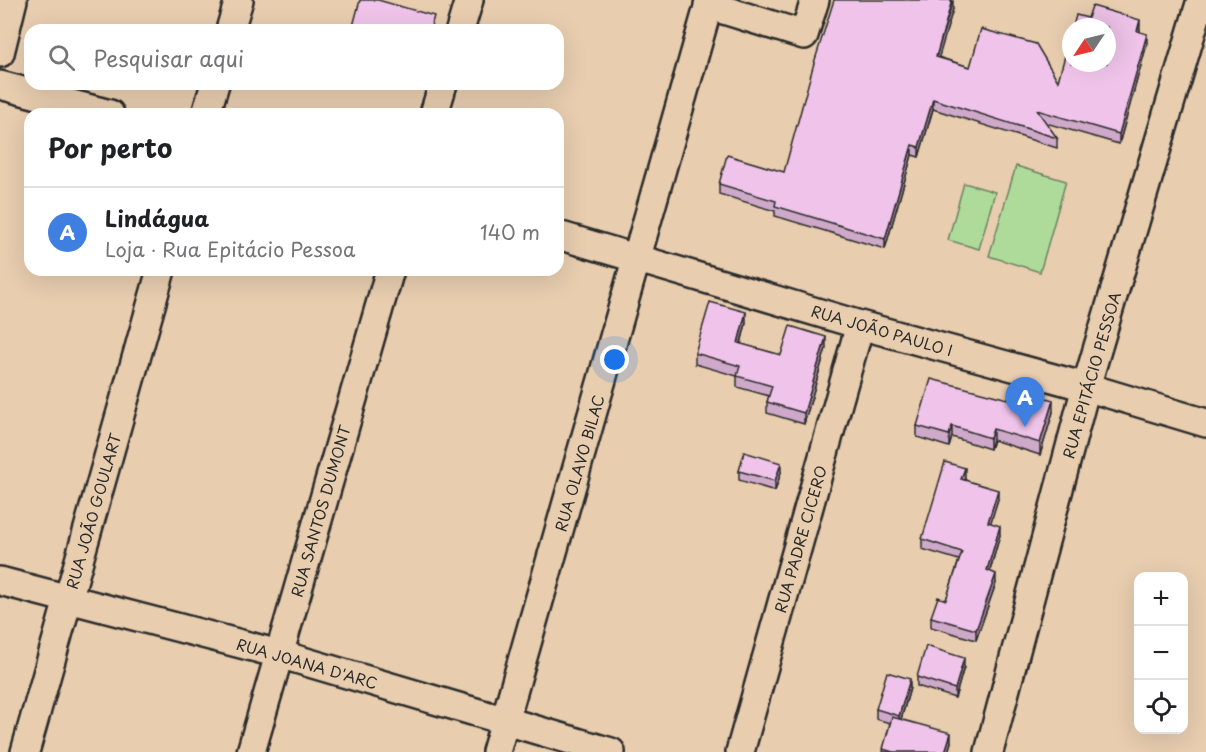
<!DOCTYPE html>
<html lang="pt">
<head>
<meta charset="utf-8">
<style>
  body { margin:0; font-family:"Playpen Sans",sans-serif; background:#f6f6f6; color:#202124 }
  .controls { position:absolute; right:18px; bottom:18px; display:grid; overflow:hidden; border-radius:12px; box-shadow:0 6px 24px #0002 }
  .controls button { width:54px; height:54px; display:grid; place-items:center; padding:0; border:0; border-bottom:2px solid #e0e0e0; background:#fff; color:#202124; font:30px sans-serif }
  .compass { position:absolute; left:1062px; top:18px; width:54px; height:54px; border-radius:50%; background:#fff; box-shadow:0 6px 24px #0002; rotate:235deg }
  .you { position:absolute; left:615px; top:360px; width:21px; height:21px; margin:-15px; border:4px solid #fff; border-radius:50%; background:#1a73e8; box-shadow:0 0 0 9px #1a73e833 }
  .badge { display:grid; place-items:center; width:39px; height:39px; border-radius:50%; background:#b45309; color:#fff; font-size:20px; font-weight:700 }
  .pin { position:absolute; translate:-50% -50px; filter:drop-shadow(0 2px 3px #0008) }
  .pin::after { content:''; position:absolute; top:32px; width:21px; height:18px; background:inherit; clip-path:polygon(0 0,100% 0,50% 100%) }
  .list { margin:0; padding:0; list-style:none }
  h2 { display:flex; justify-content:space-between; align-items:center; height:78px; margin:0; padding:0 24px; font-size:26px }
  h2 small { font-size:20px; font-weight:400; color:#757577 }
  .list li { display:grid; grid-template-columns:39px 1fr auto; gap:18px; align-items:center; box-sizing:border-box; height:90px; padding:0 24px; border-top:2px solid #e0e0e0 }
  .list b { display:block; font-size:22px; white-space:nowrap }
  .list p { margin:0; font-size:20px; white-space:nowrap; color:#757577 }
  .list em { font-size:20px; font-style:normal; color:#757577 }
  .icon { flex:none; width:33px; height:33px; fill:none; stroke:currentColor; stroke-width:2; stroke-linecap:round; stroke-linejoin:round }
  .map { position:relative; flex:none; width:1206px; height:752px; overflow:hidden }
  .search { position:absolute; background:#fff; box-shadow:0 6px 24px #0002; left:24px; top:24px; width:540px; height:66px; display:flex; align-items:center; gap:15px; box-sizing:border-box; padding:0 21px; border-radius:18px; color:#757577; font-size:22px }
  .panel { position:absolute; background:#fff; box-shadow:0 6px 24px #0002; left:24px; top:108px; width:540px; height:168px; border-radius:18px }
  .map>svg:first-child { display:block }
  .green { fill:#aedb9a; stroke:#6c8362; stroke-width:1.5 }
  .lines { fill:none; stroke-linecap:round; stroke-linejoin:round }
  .minor-casing { stroke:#2b2b2b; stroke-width:32 }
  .minor { stroke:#e8cdaf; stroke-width:27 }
  .wall { fill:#cea9c9; stroke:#2b2b2b; stroke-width:1.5 }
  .shaded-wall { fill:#a889a4; stroke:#2b2b2b; stroke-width:1.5 }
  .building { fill:#f0c4ea; stroke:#2b2b2b; stroke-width:1.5 }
  .labels { text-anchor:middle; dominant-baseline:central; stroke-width:4.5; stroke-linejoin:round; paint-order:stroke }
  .street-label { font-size:15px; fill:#2b2b2b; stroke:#e8cdaf }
</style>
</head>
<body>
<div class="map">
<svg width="1206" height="752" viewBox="0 0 1206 752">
  <rect width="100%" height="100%" fill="#e8cdaf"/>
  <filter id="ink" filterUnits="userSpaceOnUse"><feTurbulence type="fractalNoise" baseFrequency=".0167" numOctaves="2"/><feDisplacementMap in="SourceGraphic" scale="12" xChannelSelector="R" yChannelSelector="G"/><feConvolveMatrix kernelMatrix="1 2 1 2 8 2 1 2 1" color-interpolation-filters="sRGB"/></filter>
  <g filter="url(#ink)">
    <path class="green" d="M1016 166 1066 181 1040 272 989 256Z
      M964 183 995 192 979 249 948 240Z"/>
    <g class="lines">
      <defs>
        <path id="minor" d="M708 5 804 35 815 0
          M230 30 239 0
          M460 30 469 0
          M0 53 13 0
          M0 85 110 114
          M206 114 215 84
          M434 114 443 84
          M558 235 860 325 1086 387 1206 423
          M0 581 279 654 611 752
          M25 752 161 270
          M251 752 390 270
          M496 752 710 0
          M740 752 860 325
          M989 752 1086 387 1201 0"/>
      </defs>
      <use href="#minor" class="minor-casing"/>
      <use href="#minor" class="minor"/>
    </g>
    <path class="wall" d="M953 9 938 57 970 67 1058 81 1088 18 1140 30 1139 32 1147 44 1119 144 1046 123 1057 138V148L933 109 919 157 912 155 885 249 775 216V211L719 194V184L784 172Z
      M746 323 741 344 781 355 826 348 804 424 767 413V402L769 396 737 387V376L695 364V353Z
      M1053 412 1040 455 993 440 990 449 952 437 949 447 917 437V426Z
      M739 471 781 472 775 491 739 480Z
      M965 478 964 479 998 499 990 523 1000 535 990 571 996 583 976 640 931 627V617L946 600 959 560 922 549V539Z
      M964 667 955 698 917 686V677Z
      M910 688 901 720 951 742 948 752H883L890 723 876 719V709Z"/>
    <path class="shaded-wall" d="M953 0V9L936 67V57Z
      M1140 20V30L1137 41V31Z
      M1147 34V44L1119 144V134Z
      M933 99V109L919 157V147Z
      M912 145V155L885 249V239Z
      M746 312V323L738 354V343Z
      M826 337V348L804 424V413Z
      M1053 400V412L1040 455V443Z
      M952 426V437L949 447V435Z
      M993 429V440L990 449V438Z
      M781 463V472L775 491V481Z
      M965 468V478L961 488V479Z
      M998 490V499L988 532V522Z
      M1000 526V535L987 580V570Z
      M996 574V583L976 640V630Z
      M964 658V667L955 698V689Z
      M910 679V688L899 726V716Z
      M951 733V742L948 752H945Z"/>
    <path class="building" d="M360 0H378L434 16 430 30H352Z
      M834 0H952L936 57 970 67 981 29 1036 44 1058 81 1071 34V63H1107V27H1073L1076 15 1088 18 1092 6 1140 20 1137 31 1147 34 1119 134 1037 110 1057 138 933 99 919 147 912 145 885 239 775 206 776 201 719 184 727 155 784 172 814 63Z
      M710 302 746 312 738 343 781 355 790 326 826 337 804 413 767 402 772 386 737 376 740 366 695 353Z
      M931 379 1008 399 1011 387 1053 400 1040 443 993 429 990 438 952 426 949 435 917 426Z
      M744 452 781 463 775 481 739 471Z
      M945 462 965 468 961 479 998 490 988 522 1000 526 987 570 996 574 976 630 931 617 938 597 946 600 962 552 922 539Z
      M926 646 964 658 955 689 917 677Z
      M887 672 910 679 899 716 876 709Z
      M892 717 951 733 945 752H893L883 749Z"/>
  </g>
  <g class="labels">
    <g class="street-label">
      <text transform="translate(882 330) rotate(16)">RUA JOÃO PAULO I</text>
      <text transform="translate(1091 375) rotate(-74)">RUA EPITÁCIO PESSOA</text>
      <text transform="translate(579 463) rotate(-74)">RUA OLAVO BILAC</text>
      <text transform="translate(93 511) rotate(-74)">RUA JOÃO GOULART</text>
      <text transform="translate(320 511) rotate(-74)">RUA SANTOS DUMONT</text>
      <text transform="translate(800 539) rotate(-74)">RUA PADRE CICERO</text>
      <text transform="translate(307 663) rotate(16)">RUA JOANA D'ARC</text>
    </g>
  </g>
</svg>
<div class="controls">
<button>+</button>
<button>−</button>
<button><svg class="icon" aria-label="locate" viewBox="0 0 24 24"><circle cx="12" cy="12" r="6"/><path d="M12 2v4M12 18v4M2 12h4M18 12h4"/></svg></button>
</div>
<svg class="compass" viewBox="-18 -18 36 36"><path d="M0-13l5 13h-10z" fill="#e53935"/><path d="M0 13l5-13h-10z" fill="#757577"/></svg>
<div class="you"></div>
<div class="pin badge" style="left:1025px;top:427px;background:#3f7fe0">A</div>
<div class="search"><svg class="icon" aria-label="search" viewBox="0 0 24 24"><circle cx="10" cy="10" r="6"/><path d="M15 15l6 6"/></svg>Pesquisar aqui</div>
<section class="panel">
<h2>Por perto<small></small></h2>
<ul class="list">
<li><span class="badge" style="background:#3f7fe0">A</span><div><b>Lindágua</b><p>Loja · Rua Epitácio Pessoa</p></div><em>140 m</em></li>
</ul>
</section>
</div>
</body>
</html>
